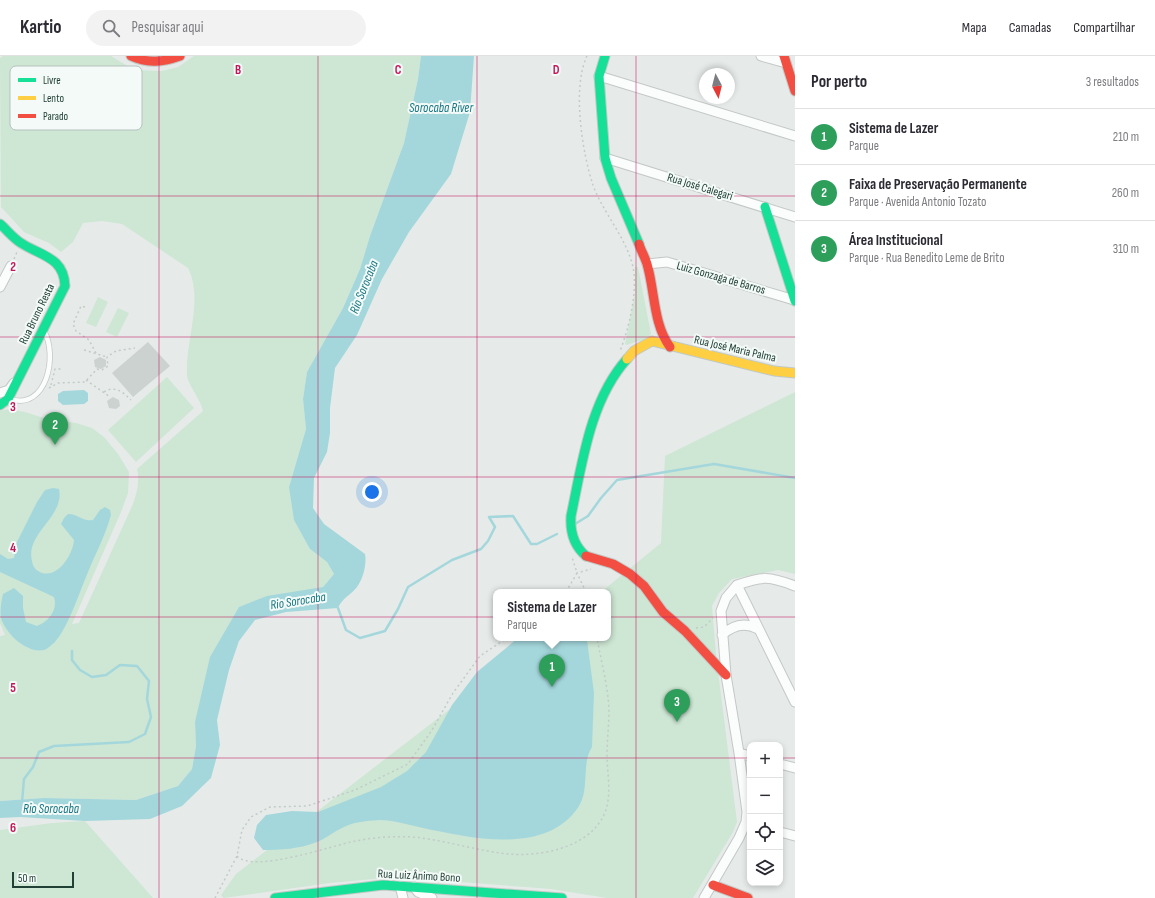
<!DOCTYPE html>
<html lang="pt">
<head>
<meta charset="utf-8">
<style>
  body { margin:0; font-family:"Sofia Sans Condensed",sans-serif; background:#f2f2f3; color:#2b2b33 }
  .controls { position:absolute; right:12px; bottom:12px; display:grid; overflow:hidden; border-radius:8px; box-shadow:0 2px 6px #0003 }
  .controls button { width:36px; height:36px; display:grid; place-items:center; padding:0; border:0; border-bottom:1px solid #e1e1e2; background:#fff; color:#2b2b33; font:20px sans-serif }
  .compass { position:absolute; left:699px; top:12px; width:36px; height:36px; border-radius:50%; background:#fff; box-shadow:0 2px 6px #0003; rotate:173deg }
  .scale { position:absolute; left:12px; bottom:10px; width:62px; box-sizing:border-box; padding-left:4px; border:2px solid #214137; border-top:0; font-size:11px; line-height:14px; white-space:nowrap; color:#214137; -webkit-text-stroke:3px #f4faf7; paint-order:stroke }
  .you { position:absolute; left:372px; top:436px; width:14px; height:14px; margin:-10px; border:3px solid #fff; border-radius:50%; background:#1a73e8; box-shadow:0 0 0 6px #1a73e833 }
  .badge { display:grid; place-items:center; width:26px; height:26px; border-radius:50%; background:#b45309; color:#fff; font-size:13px; font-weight:700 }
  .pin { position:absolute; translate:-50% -33px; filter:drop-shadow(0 1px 2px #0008) }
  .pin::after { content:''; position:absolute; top:21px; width:14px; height:12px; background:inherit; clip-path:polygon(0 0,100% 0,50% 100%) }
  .popup { position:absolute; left:493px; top:533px; width:118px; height:52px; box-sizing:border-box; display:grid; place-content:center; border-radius:8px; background:#fff; filter:drop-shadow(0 1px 3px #0005); font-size:13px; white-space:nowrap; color:#7c7c81 }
  .popup b { font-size:15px; color:#2b2b33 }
  .popup::after { content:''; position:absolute; left:50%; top:100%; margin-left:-8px; border:8px solid transparent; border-top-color:#fff }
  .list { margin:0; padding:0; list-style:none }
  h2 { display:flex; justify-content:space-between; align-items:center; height:52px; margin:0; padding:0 16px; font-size:17px }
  h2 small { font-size:13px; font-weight:400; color:#7c7c81 }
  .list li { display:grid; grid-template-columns:26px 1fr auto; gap:12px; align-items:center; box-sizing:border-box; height:56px; padding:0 16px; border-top:1px solid #e1e1e2 }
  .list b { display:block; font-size:15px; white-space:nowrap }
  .list p { margin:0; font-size:13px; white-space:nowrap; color:#7c7c81 }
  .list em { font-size:13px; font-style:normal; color:#7c7c81 }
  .icon { flex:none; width:22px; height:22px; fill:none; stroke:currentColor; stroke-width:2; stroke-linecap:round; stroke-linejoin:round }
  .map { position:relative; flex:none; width:795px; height:842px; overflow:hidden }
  header { display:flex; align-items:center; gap:24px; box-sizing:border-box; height:56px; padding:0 20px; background:#fff; border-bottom:1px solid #e1e1e2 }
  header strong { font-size:19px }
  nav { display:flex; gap:22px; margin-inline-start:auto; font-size:14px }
  .search { width:280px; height:36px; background:#f2f2f3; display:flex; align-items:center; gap:10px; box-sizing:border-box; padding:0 14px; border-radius:22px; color:#7c7c81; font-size:15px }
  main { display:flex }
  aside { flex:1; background:#fff }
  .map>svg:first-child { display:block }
  .green { fill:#cee6d4; fill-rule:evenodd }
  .water { fill:#a4d7dc }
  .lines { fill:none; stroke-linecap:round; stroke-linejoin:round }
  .stream { stroke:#a4d7dc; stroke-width:2.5 }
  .building { fill:#ccd2d0 }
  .lane-casing { stroke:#c3c8c6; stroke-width:6 }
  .street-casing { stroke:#c3c8c6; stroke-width:11 }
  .fast-casing { stroke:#c1c9c6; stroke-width:11 }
  .slow-casing { stroke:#c1c9c6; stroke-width:11 }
  .jam-casing { stroke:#c1c9c6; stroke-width:11 }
  .path { stroke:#c2cbc7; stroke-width:1.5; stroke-dasharray:2 3; stroke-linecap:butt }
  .lane { stroke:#fbfcfc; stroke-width:4.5 }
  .street { stroke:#fbfcfc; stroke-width:9 }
  .fast { stroke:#16e098; stroke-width:9 }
  .slow { stroke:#ffcf43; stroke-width:9 }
  .jam { stroke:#f24e42; stroke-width:9 }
  .grid { fill:none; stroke:#c2185b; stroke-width:1; stroke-opacity:0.55 }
  .labels { text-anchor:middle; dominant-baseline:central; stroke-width:4; stroke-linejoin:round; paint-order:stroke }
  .street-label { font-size:12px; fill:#214137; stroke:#f4faf7 }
  .water-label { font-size:13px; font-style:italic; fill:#167582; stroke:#f4faf7 }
  .key { fill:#f4faf7; stroke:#b5c2bd; stroke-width:1 }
  .key-label { font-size:11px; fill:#214137 }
  .grid-label { font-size:13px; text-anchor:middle; font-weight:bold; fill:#c2185b; stroke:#f4faf7; stroke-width:4; stroke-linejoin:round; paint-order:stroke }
</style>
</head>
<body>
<header>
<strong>Kartio</strong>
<div class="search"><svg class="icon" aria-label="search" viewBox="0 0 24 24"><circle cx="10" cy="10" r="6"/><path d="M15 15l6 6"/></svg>Pesquisar aqui</div>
<nav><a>Mapa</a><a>Camadas</a><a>Compartilhar</a></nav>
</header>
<main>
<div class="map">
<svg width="795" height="842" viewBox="0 0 795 842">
  <rect width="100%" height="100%" fill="#e6ebe9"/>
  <path class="green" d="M3 0H111L134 14 162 15 178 11 194 0H421L418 23 404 87 370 180 360 213 343 252 307 316 303 343 306 373 289 431 310 493 327 506 334 518 323 531 239 551 195 666 196 690 192 713 178 730 136 744 44 742 0 745V580L5 579 0 567V355L9 353 25 356 47 363 76 367 92 372 104 381 118 398 129 416 128 437 121 456 72 568 79 567 133 448C137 436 140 425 137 413L203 355C201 344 187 327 187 319 185 285 204 244 188 212L122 168 102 165 83 167 73 186 61 196 49 187 24 176 1 151 0 2ZM41 577 30 593 13 580H9Z
    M635 211H638L651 278C647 285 635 285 627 289L625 288 635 238Z
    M98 241 108 246 96 271 86 267Z
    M118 252 129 257 117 281 106 276Z
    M167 321 194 352 136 406 108 374Z
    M795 336V518L778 514 732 523 719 537 712 550 716 599 737 766 733 776 693 842H607L551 833 395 821 330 827 224 842 221 839 236 818 542 582H608V536H601L661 487 665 400Z
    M85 765 153 842H0V774L52 767Z"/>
  <path class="water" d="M421 0H474L470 56 451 118 409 176 382 223 357 279 335 312 330 352V377L327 396 314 422 313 452 324 468 365 498C367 508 363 523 357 531 351 539 342 542 338 552L286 556 255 564 239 585 229 614 217 664 220 689 211 722 182 750 150 763 85 765 20 761 0 762V745L44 742 136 744 178 730 192 713 196 690 195 666 210 601 239 551 267 540 323 531 334 518 327 506 310 493 294 464 289 431 306 373 303 343 307 316 343 252 360 213 370 180 404 87 418 23Z
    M84 334 88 337V345L84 348 63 349 58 345V338L63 335Z
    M53 432 59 433C65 461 25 477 32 505 33 510 34 512 38 515 56 526 73 499 74 484L61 468 64 462 68 458C79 458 82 466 93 464L100 454 105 451 110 454 111 459C105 481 94 500 86 521 78 540 68 572 54 587 51 589 48 593 44 594 27 598 5 577 1 562 0 554 1 546 3 538L14 532 23 540V552L26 566 37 570C49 565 58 554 54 541L0 516V498L8 503 14 502 17 486 37 446 45 434Z
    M518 582H587V584L594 637 592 691C581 708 590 732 579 750 547 800 471 782 423 772 409 769 394 764 379 764 365 765 352 766 340 773 332 777 325 783 317 786 300 793 280 794 263 794L254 782 257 769 266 759 292 755 318 756 381 731 407 715 426 696 452 649 477 616Z"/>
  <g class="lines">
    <path class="stream" d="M575 468 588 460 601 442 617 424 714 408 795 422
      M338 552 346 574 360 582 385 575 398 553 408 531 452 504 481 493 488 485 495 471 489 461 513 460 531 488H537L557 478
      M22 746 24 723 33 711 39 696 54 690 129 686 145 678 151 661 147 643 149 625 137 610 120 609 106 619 92 621 80 614 72 604V595"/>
  </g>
  <path class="building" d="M148 286 170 310 133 341 112 317Z
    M100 301 106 304V310L101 313 95 311 94 304Z
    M113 341 119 344 120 350 116 353 109 352 107 345Z"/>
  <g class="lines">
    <defs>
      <path id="lane" d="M10 343C47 355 58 299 44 275"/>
      <path id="street" d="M761 0 786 7
        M599 20 795 80
        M605 102 795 161
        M647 208 667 206 794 244
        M0 231 11 210
        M0 337 9 334 14 327
        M737 529 795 646
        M737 529C763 520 769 520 795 530
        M722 579C733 569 745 566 758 573
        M739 697 750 700
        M780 708 795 712
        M780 776 795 780
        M400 830 403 842
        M414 831 418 836 432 842
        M704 842 739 782 746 766 747 756 739 697 726 619 721 555 726 542 737 529"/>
      <path id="fast" d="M605 0 599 20 605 102 611 122 639 188
        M765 151 795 245
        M0 168C7 174 13 182 21 187 41 200 64 201 65 230L8 343 0 349
        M586 500C573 489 570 475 571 460 582 408 590 344 627 303
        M275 842 383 829 562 842"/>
      <path id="slow" d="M627 303 634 295 652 285 774 315 795 317"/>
      <path id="jam" d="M131 0C148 8 163 6 180 0
        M784 0 795 35
        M639 188C641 195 645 201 647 208 655 235 653 268 670 291
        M586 500 613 508 630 518 644 530 663 556 685 575 726 619
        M713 829 748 842"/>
    </defs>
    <use href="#lane" class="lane-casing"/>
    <use href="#street" class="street-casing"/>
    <use href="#fast" class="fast-casing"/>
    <use href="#slow" class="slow-casing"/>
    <use href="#jam" class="jam-casing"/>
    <path class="path" d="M587 0C572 31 582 96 593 129 603 157 626 181 633 211 638 235 629 272 620 295
      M14 203 17 196
      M85 251 81 250 73 268 76 275 89 284 97 299
      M84 294 107 301
      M86 324 110 341
      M51 329 55 313H62
      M49 332 58 327 85 326 97 313 102 314 108 310 107 301 116 295 135 292
      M104 336C115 329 123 336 131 344
      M566 536 577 517 572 501
      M586 536 577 517 591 513
      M696 572 704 571 713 562
      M237 800C254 818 332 789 356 785 375 781 395 780 413 781 445 784 477 795 509 798 544 801 597 790 607 750 611 733 607 716 607 699 607 684 609 669 609 654 608 630 601 605 597 582
      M215 842 237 800 242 774 251 761 270 751 307 750 355 734 408 708 432 674 453 637 480 600 507 582"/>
    <use href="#lane" class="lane"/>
    <use href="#street" class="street"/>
    <use href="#fast" class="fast"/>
    <use href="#slow" class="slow"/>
    <use href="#jam" class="jam"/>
  </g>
  <path class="grid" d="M159 0V842M318 0V842M477 0V842M636 0V842M0 140H795M0 281H795M0 421H795M0 561H795M0 702H750M780 702H795"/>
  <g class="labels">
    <g class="street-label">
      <text transform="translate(700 131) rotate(17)">Rua José Calegari</text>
      <text transform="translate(721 222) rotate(16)">Luiz Gonzaga de Barros</text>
      <text transform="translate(37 258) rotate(-64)">Rua Bruno Resta</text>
      <text transform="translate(735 293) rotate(13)">Rua José Maria Palma</text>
      <text transform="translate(419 820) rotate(3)">Rua Luiz Ânimo Bono</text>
    </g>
    <g class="water-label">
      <text x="441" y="52">Sorocaba River</text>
      <text transform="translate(364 231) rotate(-68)">Rio Sorocaba</text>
      <text transform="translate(298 545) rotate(-9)">Rio Sorocaba</text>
      <text x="51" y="753">Rio Sorocaba</text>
    </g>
  </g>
  <rect x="10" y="10" width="132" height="64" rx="6" class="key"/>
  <rect x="18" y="22" width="18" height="4" fill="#16e098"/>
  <rect x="18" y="40" width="18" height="4" fill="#ffcf43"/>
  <rect x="18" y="58" width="18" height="4" fill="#f24e42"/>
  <g class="key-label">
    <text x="43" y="28">Livre</text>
    <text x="43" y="46">Lento</text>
    <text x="43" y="64">Parado</text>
  </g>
  <g class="grid-label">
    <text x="238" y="18">B</text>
    <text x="398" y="18">C</text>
    <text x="556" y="18">D</text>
    <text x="13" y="215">2</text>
    <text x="13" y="355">3</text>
    <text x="13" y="496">4</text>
    <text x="13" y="636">5</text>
    <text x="13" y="776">6</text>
  </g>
</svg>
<div class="controls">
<button>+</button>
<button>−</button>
<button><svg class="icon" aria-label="locate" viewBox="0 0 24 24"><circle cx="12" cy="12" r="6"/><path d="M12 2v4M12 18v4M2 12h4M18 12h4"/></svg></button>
<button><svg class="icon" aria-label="layers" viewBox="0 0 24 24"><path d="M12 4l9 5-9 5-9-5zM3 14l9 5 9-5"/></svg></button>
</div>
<svg class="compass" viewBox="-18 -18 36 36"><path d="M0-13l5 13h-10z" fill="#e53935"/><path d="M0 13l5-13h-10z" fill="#7c7c81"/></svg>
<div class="scale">50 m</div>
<div class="you"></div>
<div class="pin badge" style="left:552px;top:631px;background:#2e9e5b">1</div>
<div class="popup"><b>Sistema de Lazer</b>Parque</div>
<div class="pin badge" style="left:55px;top:389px;background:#2e9e5b">2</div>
<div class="pin badge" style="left:677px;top:666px;background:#2e9e5b">3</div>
</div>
<aside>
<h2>Por perto<small>3 resultados</small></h2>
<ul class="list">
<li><span class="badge" style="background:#2e9e5b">1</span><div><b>Sistema de Lazer</b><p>Parque</p></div><em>210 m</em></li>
<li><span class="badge" style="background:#2e9e5b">2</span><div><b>Faixa de Preservação Permanente</b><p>Parque · Avenida Antonio Tozato</p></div><em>260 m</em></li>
<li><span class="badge" style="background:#2e9e5b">3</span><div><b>Área Institucional</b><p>Parque · Rua Benedito Leme de Brito</p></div><em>310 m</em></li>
</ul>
</aside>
</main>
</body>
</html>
